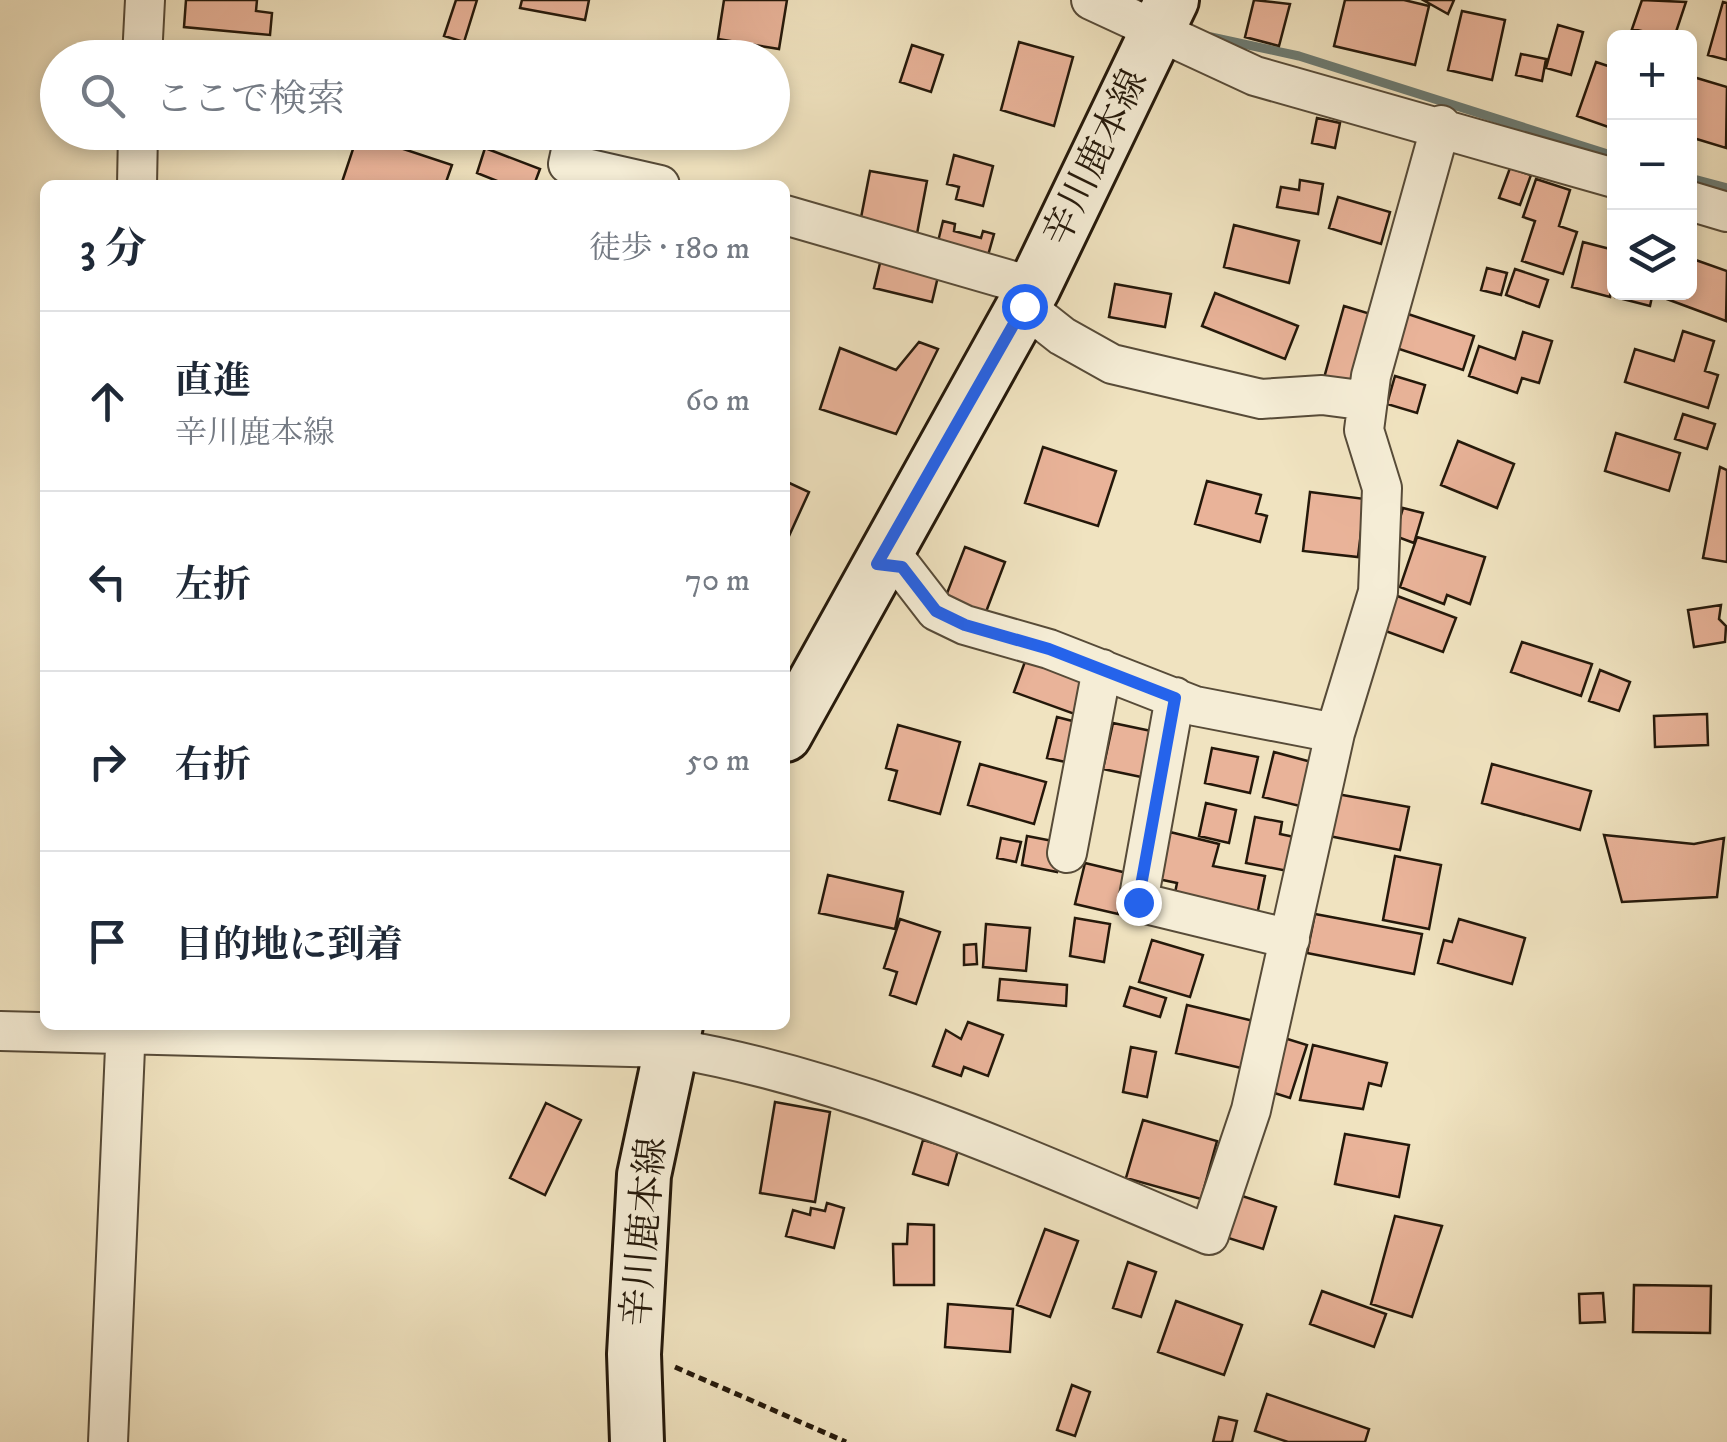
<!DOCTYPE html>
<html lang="ja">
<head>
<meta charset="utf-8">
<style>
  body { margin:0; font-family:"IM FELL DW Pica","Noto Serif JP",serif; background:#f2f2f3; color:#1f2937 }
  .controls { position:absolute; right:30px; top:30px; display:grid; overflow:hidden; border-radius:15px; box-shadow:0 5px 15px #0003 }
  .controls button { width:90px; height:90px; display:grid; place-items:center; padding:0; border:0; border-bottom:2px solid #e0e1e3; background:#fff; color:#1f2937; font:50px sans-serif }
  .stop { position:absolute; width:30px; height:30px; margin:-22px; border:8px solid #2563eb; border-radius:50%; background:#fff }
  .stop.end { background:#2563eb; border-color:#fff; box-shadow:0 2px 10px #0008 }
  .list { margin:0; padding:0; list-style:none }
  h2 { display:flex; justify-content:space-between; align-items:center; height:130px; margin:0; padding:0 40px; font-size:42px }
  h2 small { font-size:32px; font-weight:400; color:#747a83 }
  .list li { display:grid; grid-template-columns:65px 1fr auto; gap:30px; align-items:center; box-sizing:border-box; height:180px; padding:0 40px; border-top:2px solid #e0e1e3 }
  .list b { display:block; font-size:38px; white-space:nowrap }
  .list p { margin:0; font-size:32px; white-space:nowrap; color:#747a83 }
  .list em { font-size:32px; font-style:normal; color:#747a83 }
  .icon { flex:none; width:55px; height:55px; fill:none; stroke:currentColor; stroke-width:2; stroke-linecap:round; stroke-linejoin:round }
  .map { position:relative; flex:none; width:1727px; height:1442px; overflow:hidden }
  .search { position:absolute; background:#fff; box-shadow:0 5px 15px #0003; left:40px; top:40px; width:750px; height:110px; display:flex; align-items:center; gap:25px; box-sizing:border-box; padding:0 35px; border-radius:55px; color:#747a83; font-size:38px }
  .panel { position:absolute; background:#fff; box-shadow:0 5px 15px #0003; left:40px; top:180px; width:750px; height:850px; border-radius:15px }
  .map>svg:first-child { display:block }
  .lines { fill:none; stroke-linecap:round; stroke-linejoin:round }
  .stream { stroke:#6c7b73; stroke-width:9 }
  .building { fill:#e9b399; stroke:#24180a; stroke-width:2.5 }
  .street-casing { stroke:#574b38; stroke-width:42 }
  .secondary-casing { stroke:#24180a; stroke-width:58 }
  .path { stroke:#24180a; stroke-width:5; stroke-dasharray:8 5; stroke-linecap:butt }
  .street { stroke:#f5edd6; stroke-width:38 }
  .secondary { stroke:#f5edd6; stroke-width:52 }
  .route { stroke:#2563eb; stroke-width:12 }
  .labels { text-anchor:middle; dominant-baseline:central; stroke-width:8; stroke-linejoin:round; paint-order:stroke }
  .street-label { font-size:38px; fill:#24180a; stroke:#f5edd6 }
</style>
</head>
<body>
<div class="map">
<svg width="1727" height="1442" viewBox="0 0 1727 1442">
  <rect width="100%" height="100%" fill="#f0e3c0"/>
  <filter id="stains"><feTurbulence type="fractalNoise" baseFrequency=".002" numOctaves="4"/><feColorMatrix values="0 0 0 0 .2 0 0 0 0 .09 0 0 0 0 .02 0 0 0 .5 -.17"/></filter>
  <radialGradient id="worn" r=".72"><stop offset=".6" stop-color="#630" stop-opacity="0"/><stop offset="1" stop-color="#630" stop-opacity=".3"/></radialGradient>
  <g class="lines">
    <path class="stream" d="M1211 37 1299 56 1614 156
      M1690 178 1727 188"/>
  </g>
  <path class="building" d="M186 0H257L256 11 272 13 270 35 184 27Z
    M456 0H477L464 42 444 36Z
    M522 0H589L585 20 520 8Z
    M724 0H787L779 49 718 39Z
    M1254 0 1290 4 1279 46 1245 37Z
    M1345 0H1404L1429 6 1415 65 1334 46Z
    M1423 0H1454L1448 14Z
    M1642 0 1686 2 1674 38 1632 29Z
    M1723 2 1727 3V60L1708 55Z
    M1462 11 1505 20 1492 80 1448 70Z
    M1558 25 1583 32 1571 75 1546 68Z
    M1019 42 1073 57 1054 126 1001 110Z
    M912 45 943 55 931 92 900 82Z
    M527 47 555 58H523Z
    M1521 54 1546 59 1542 81 1516 75Z
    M1596 62 1614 68V129L1577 116Z
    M1690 76 1727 87 1726 148 1690 137Z
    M1317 118 1340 123 1335 148 1312 143Z
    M304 132H351L346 147Z
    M358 134 452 165 445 185H341Z
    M485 148 540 169 534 185H507L477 173Z
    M954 155 993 166 983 206 956 199 959 187 947 184Z
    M1510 168 1531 175 1520 205 1499 198Z
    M870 171 927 181 916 239 859 228Z
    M1536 179 1570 190 1559 226 1577 232 1563 274 1522 261 1535 221 1523 217Z
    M1300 180 1323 184 1318 214 1277 207 1281 187 1299 190Z
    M1338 197 1390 212 1381 244 1329 228Z
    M943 221 955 224 954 231 981 238 983 231 994 234 985 266 935 254Z
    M1234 225 1299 241 1289 283 1224 267Z
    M1583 242 1614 250 1610 297 1572 287Z
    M882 255 940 268 932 302 874 288Z
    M1690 258 1727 271 1726 321 1664 298 1667 292H1690Z
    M1487 268 1507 273 1501 295 1481 290Z
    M1515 269 1548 280 1539 307 1506 295Z
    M1115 284 1171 294 1165 327 1109 317Z
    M1616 292H1653L1650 306 1615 297Z
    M1215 293 1298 326 1285 359 1202 326Z
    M1344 306 1374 315 1353 386 1324 378Z
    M1402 312 1474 336 1463 370 1390 346Z
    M1683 331 1714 341 1705 371 1718 375 1708 408 1625 382 1635 349 1674 361Z
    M1523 332 1552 341 1539 383 1522 378 1517 393 1469 376 1479 346 1515 359Z
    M919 342 938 349 896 434 820 409 840 348 896 370Z
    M1395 376 1425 385 1417 413 1387 404Z
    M1683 414 1715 424 1707 449 1675 439Z
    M1616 433 1680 453 1669 491 1605 471Z
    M1458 441 1514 464 1497 508 1441 485Z
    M1043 447 1116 471 1098 526 1025 503Z
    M1720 467 1727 470V562L1703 558Z
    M785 481 809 492 789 536 785 534Z
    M1207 481 1261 495 1256 513 1267 516 1260 542 1195 524Z
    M1310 492 1365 499 1358 557 1303 551Z
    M1403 508 1423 513 1414 543 1395 536Z
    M1417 537 1485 557 1470 604 1447 595 1444 604 1400 587Z
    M965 547 1005 562 984 617 944 601Z
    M1392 594 1456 618 1443 652 1380 629Z
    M1721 605 1719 619 1726 626 1725 642 1694 647 1688 610Z
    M1522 642 1592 664 1581 696 1511 672Z
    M1027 656 1093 680 1080 716 1014 692Z
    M1600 670 1630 682 1619 711 1589 701Z
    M1707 714 1708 745 1655 747 1654 716Z
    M1057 717 1080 723 1070 763 1047 758Z
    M1113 723 1156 732 1146 778 1103 769Z
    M898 725 960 742 940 814 889 800 897 771 886 768Z
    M1212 748 1258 757 1250 793 1205 783Z
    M1274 752 1315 763 1304 807 1263 797Z
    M980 764 1046 782 1034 824 968 805Z
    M1492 764 1591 791 1580 830 1482 803Z
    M1337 794 1409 807 1400 850 1329 836Z
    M1206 803 1236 810 1229 843 1199 836Z
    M1255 817 1282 822 1280 834 1299 838 1293 872 1246 863Z
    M1170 832 1219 844 1213 866 1265 876 1256 920 1173 903 1177 883 1158 879Z
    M1604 835 1694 844 1724 838 1717 897 1622 902Z
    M1027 836 1063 843 1057 872 1022 865Z
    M1001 838 1021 842 1016 862 997 858Z
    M1395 856 1441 865 1429 929 1383 920Z
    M1085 863 1127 873 1118 914 1075 904Z
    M828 875 903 892 895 929 819 913Z
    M1315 914 1422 934 1414 974 1307 953Z
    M1075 918 1110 924 1104 962 1070 956Z
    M900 919 940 932 916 1004 890 995 897 972 884 968Z
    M1459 919 1525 938 1512 984 1438 963 1444 940 1452 942Z
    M986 924 1030 928 1026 971 983 967Z
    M1152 940 1203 955 1190 997 1139 982Z
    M976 944 977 964 964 965V945Z
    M1000 979 1067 985 1066 1006 998 1000Z
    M1130 987 1166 998 1160 1017 1124 1006Z
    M1187 1005 1262 1023 1250 1070 1176 1053Z
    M968 1022 1003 1035 988 1076 964 1067 961 1076 933 1066 946 1030 961 1039Z
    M1281 1037 1307 1045 1290 1098 1265 1090Z
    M1313 1045 1387 1063 1381 1086 1369 1083 1363 1109 1300 1100Z
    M1131 1047 1156 1052 1147 1097 1123 1092Z
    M775 1102 830 1112 815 1202 760 1193Z
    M546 1103 581 1120 545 1195 510 1178Z
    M1143 1120 1217 1141 1201 1199 1126 1178Z
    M1345 1134 1409 1145 1399 1197 1335 1184Z
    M923 1140 958 1150 948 1185 913 1174Z
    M1236 1194 1276 1207 1263 1249 1222 1236Z
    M827 1203 844 1208 834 1248 786 1236 793 1210 810 1215 811 1208 825 1211Z
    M1395 1216 1442 1226 1412 1317 1371 1304Z
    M908 1224 934 1225V1285H894L893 1244H907Z
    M1045 1229 1078 1241 1050 1317 1017 1305Z
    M1128 1262 1156 1272 1141 1317 1113 1308Z
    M1634 1285 1711 1286 1710 1333 1633 1332Z
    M1322 1291 1386 1314 1374 1347 1310 1324Z
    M1603 1293 1605 1322 1580 1323 1579 1294Z
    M1176 1301 1242 1325 1224 1375 1158 1352Z
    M948 1304 1013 1309 1010 1352 945 1347Z
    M1072 1385 1090 1392 1075 1436 1057 1430Z
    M1267 1394 1369 1429 1365 1442H1288L1255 1431Z
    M1219 1417 1237 1421 1232 1442H1213Z"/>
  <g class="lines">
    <defs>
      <path id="street" d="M1091 0 1255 76 1614 178
        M142 58 145 0
        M575 132 568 164 660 185
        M137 185 138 132
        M1690 201 1727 212
        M785 215 1034 287
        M1024 306 1062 336 1112 364 1261 399 1322 395 1368 401
        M877 564 902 567 936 611 965 625 1049 649 1195 706 1335 733
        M1175 697 1138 902 1290 939
        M1067 853 1102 669
        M0 1031 671 1048C859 1080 1034 1162 1209 1235L1251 1110 1335 733 1378 592 1382 488 1364 430 1371 376 1441 125
        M108 1442 126 1025"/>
      <path id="secondary" d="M785 735 1034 287 1172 0
        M637 1442 634 1354 644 1175 676 1025"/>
    </defs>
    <use href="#street" class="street-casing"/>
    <use href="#secondary" class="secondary-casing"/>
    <path class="path" d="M675 1367 846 1442"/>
    <use href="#street" class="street"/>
    <use href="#secondary" class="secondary"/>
  </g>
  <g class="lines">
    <path class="route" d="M1024 306 877 564 902 567 936 611 965 625 1049 649 1175 698 1138 902"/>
  </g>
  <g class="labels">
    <g class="street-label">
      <text transform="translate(1096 158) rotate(-64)">辛川鹿本線</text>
      <text transform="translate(645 1232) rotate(-85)">辛川鹿本線</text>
    </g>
  </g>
  <rect width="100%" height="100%" filter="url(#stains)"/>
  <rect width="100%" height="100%" fill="url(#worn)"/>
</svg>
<div class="controls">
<button>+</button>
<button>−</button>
<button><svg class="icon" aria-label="layers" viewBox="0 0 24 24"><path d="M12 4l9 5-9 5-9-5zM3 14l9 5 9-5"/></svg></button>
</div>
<div class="stop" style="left:1024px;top:306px"></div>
<div class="stop end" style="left:1138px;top:902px"></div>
<div class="search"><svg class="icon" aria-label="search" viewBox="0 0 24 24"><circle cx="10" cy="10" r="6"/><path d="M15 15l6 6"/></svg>ここで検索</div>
<section class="panel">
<h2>3 分<small>徒歩 · 180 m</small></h2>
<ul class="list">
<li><svg class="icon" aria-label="ahead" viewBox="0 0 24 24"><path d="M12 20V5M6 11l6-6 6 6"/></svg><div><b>直進</b><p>辛川鹿本線</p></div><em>60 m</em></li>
<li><svg class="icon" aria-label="left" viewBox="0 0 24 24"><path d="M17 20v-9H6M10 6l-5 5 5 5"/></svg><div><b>左折</b></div><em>70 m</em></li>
<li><svg class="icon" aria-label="right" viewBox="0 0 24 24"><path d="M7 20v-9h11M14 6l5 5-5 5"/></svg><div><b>右折</b></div><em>50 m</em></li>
<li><svg class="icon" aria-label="arrive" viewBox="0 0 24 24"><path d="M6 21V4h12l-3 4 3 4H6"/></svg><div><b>目的地に到着</b></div></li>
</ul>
</section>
</div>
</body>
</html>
